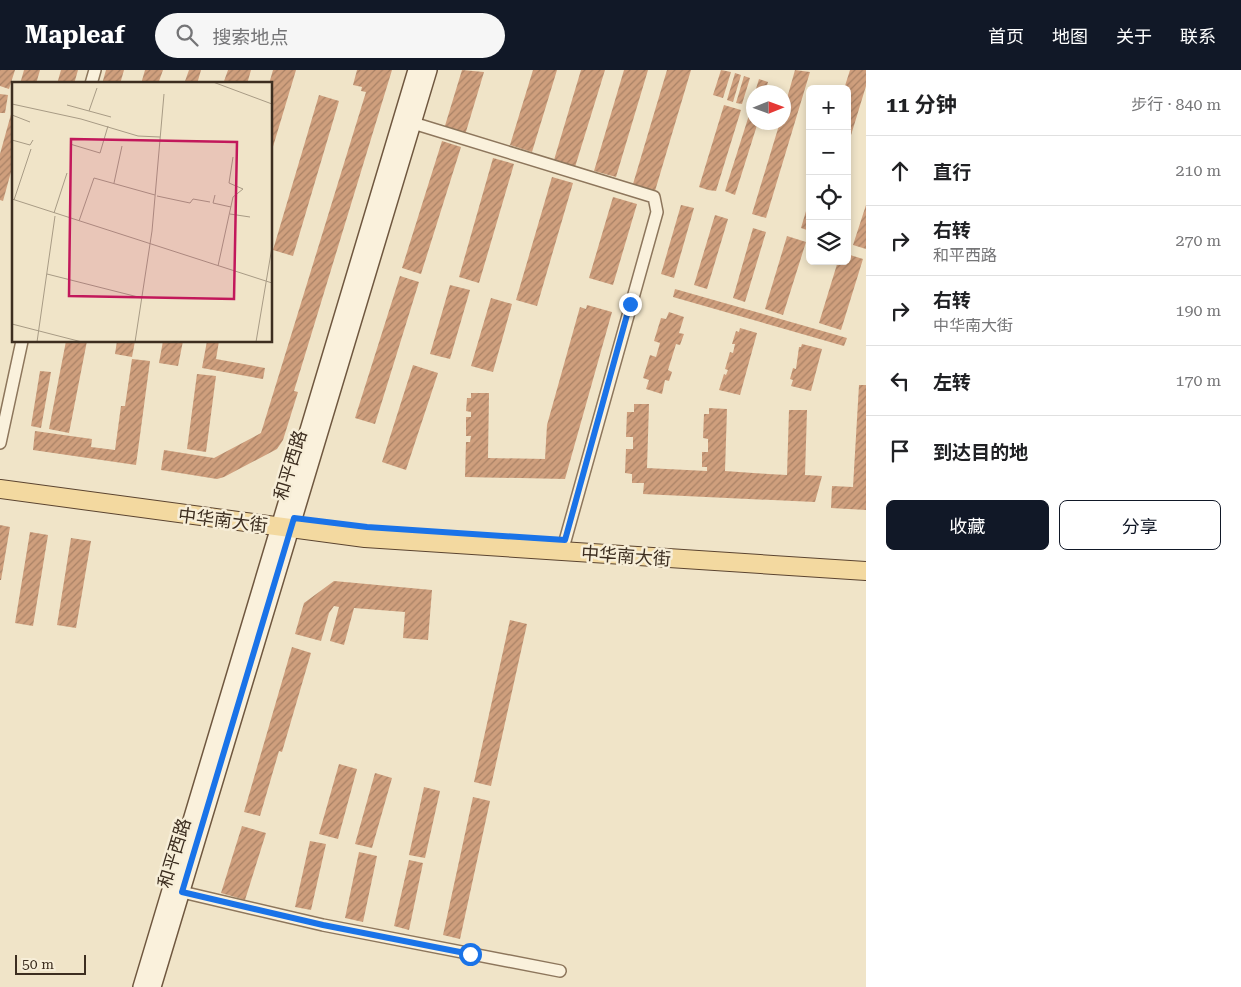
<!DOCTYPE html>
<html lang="zh">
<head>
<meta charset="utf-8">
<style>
  body { margin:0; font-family:"Roboto Serif","Noto Sans SC",serif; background:#f6f6f6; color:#202124 }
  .controls { position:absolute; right:15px; top:15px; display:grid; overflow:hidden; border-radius:8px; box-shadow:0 2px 8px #0003 }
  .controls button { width:45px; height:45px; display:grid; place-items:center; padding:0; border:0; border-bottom:1px solid #e0e0e0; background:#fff; color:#202124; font:25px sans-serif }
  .compass { position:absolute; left:746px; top:15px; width:45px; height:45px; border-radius:50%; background:#fff; box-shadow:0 2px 8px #0003; rotate:89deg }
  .scale { position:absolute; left:15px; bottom:12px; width:71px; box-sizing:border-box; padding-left:5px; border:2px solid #3d2e20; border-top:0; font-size:14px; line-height:18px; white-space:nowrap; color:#3d2e20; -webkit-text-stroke:4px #f7eed8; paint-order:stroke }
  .stop { position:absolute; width:15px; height:15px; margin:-11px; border:4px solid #1a73e8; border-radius:50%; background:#fff }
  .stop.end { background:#1a73e8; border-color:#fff; box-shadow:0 1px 5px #0008 }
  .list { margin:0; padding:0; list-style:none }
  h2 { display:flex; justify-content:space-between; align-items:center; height:65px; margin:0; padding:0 20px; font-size:21px }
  h2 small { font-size:16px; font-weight:400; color:#757577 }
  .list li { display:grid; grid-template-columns:32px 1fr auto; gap:15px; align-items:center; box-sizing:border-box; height:70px; padding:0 20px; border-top:1px solid #e0e0e0 }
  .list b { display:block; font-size:19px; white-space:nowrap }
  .list p { margin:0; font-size:16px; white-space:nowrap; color:#757577 }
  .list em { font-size:16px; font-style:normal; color:#757577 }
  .actions { display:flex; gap:10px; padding:15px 20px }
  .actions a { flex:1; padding:11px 0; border:1px solid #111827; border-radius:8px; text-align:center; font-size:18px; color:#111827 }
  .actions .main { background:#111827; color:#fff }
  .icon { flex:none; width:28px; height:28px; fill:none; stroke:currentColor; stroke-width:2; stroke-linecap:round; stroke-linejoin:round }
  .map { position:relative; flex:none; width:866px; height:917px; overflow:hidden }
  header { display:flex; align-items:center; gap:30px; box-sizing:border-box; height:70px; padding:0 25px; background:#111827; color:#fff }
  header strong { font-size:24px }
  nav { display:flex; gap:28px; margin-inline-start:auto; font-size:18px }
  .search { width:350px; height:45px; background:#f6f6f6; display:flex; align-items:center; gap:12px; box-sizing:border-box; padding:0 18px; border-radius:28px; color:#757577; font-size:19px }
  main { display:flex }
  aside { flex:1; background:#fff }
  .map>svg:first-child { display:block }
  .building { fill:url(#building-hatch) }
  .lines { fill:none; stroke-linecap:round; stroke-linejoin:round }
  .minor-casing { stroke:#8d765c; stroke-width:14 }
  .secondary-casing { stroke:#6f573f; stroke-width:18 }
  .primary-casing { stroke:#5b4430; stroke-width:20 }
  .minor { stroke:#faf1dc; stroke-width:11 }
  .secondary { stroke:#faf1dc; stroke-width:15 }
  .primary { stroke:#f3d9a0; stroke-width:18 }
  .route { stroke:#1a73e8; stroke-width:6 }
  .labels { text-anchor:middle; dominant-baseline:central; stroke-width:5; stroke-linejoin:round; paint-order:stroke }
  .street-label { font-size:18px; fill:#3d2e20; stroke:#f7eed8 }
  .inset-road { fill:none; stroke:#a89b85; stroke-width:1 }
  .view { fill:#c2185b; fill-opacity:0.15; stroke:#c2185b; stroke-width:2.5 }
  .inset-edge { fill:none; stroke:#3d2e20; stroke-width:2.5 }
</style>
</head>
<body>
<header>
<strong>Mapleaf</strong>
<div class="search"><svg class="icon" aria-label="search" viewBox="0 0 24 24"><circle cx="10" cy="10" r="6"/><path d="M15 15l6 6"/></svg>搜索地点</div>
<nav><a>首页</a><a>地图</a><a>关于</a><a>联系</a></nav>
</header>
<main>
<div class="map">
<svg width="866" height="917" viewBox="0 0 866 917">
  <defs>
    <pattern id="building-hatch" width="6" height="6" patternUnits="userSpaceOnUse" patternTransform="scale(1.25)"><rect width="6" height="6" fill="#cf9f7d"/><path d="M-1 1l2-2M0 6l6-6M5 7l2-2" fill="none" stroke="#a98266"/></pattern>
  </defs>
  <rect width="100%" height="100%" fill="#f0e4c8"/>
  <path class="building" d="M0 0H15L9 19 0 16Z
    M24 0H40L36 14H20Z
    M61 0H78L74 14H57Z
    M106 0H124L120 14H102Z
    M145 0H163L158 14H141Z
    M189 0H201L197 14H184Z
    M228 0H251L247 14H223Z
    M273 0H296L272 80 271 14H269Z
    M357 0H392L294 321 298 322 283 370 277 379 224 407 217 409 161 400 164 380 214 388 261 363 366 22 361 21 362 17 353 15Z
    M462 0 484 2 465 65 444 59Z
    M533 0H557L532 82 510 75Z
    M581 0H605L575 97 554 90Z
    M624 0H648L616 107 594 101Z
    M667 0H691L655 121 633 114Z
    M721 0 731 2 723 28 713 25Z
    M795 0 810 2 766 148 752 144 780 52H784V39Z
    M850 0H866V16L848 75 847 19H844Z
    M735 3 741 5 733 32 727 30Z
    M744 6 750 8 742 34 736 33Z
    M759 9 768 12 765 22H755Z
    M0 24 8 25 5 43H0Z
    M319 25 339 31 293 186 273 180Z
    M724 35 741 40 716 121 708 120 699 117Z
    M13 37 14 91 3 131 0 130V84Z
    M750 42 754 43V52H758L735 125 725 121Z
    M442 71 461 77 421 204 402 198Z
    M493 88 514 94 479 213 459 207Z
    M552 107 573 113 537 236 516 230Z
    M613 127 637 134 613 215 589 208Z
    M809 131H810V161L801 158Z
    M681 135 694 138 674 208 661 204Z
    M866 135V179L853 175Z
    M715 145 728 149 707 219 694 215Z
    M753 158 766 162 745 232 733 228Z
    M787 166 806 172 783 245 765 239Z
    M847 184 863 189 841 260 819 253 838 191H847Z
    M400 206 419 212 375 354 355 348Z
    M450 215 470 220 450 289 430 284Z
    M675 219 847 268 844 276 673 227Z
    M491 228 512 234 493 302 471 296Z
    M587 235 612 242 565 409 465 407 466 372H470L471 366H466V347H471V342L466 341 467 328H471V323H489L488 388 545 389 547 355 580 237 586 239Z
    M669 242 684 247 679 263 684 264 680 275 676 274 668 300 672 302 669 311 665 310 662 324 646 319 649 310 643 308 650 285 656 287 660 273 654 271 661 248 666 249Z
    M740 258 757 263 740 325 719 320 724 304 726 305 728 300 725 299 730 282 733 283 735 274H732L736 261 739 262Z
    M66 271H87L69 363 49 359Z
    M117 271H135L132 287 115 284Z
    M163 271H183L178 296 159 293Z
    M207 271H219L216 289 265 298 263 309 202 298Z
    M802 274 822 279 811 321 791 316 793 310 790 309 793 298 796 299 799 277H801Z
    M132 289 150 291 136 395 33 380 35 361 92 369 91 377 115 380 121 336H125Z
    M413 295 438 303 406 400 382 392Z
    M40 301 51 302 41 358 31 356Z
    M197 304 216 306 206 382 187 379Z
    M859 315H866V440L831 438 832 416 853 417Z
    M634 334H649L647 398 707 401V397H702V382H708V369L703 368 704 344H709V338L727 339 725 401 768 404 787 405 789 340H807L805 405 822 406 815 432 643 424 644 413H632V404L625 403 626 379H633V367H626L627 342H634Z
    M0 455 10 457 1 510H0Z
    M30 462 48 465 33 556 15 553Z
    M71 468 91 471 76 558 57 555Z
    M334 511 432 520 428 570 403 568 405 542 354 538 344 575 330 571 339 537 334 536 329 543 321 571 295 564 304 533Z
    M510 550 527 554 491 716 474 712Z
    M292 577 311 583 282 682 279 681 260 746 244 742Z
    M339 694 357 699 338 769 319 764Z
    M375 703 392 708 372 778 355 774Z
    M424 717 440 721 425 788 409 785Z
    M473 727 490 731 460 869 443 865Z
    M242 756 266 763 245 830 221 823Z
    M310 771 326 774 311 840 295 837Z
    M359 782 377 786 363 852 345 848Z
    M409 790 423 793 409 860 394 856Z"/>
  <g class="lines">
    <defs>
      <path id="minor" d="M91 14 95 0
        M413 53 654 127 657 142 565 471
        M0 373 22 271
        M182 822 323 855 560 901"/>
      <path id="secondary" d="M141 917 416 0
        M153 917 429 0"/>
      <path id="primary" d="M0 419 365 468 866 501"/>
    </defs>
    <use href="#minor" class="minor-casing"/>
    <use href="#secondary" class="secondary-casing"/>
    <use href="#primary" class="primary-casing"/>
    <use href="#minor" class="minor"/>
    <use href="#secondary" class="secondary"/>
    <use href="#primary" class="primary"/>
  </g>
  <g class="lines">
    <path class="route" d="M470 884 323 855 182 822 294 448 367 457 565 470 630 234"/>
  </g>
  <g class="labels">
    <g class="street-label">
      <text transform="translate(290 395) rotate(-73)">和平西路</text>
      <text transform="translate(223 450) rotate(7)">中华南大街</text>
      <text transform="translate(626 486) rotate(4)">中华南大街</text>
      <text transform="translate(174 783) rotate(-73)">和平西路</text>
    </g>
  </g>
  <g transform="translate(12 12)">
    <rect width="260" height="260" fill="#f0e4c8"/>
    <path class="inset-road" d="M201 0 260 22M0 22 69 37 126 54 148 55M55 23 99 35M77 29 85 6M0 33 18 40M0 58 18 63 21 58M58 62 88 71 96 44M102 101 110 64M203 113 201 121 219 125M145 114 178 121 181 117 198 120M0 117 260 201M2 118 19 67M42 131 55 91M218 132 238 135M67 139 82 96 143 113M206 184 221 115 231 107 217 101 221 75M35 192 130 216M0 242 70 260M25 260 43 134M123 260 140 149 152 12M244 260 260 165"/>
    <path class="view" d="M59 57 225 60 222 217 57 214Z"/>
    <rect width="260" height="260" class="inset-edge"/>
  </g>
</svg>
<div class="controls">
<button>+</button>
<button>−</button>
<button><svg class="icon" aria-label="locate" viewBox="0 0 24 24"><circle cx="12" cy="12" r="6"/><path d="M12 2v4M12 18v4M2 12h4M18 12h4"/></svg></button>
<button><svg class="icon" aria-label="layers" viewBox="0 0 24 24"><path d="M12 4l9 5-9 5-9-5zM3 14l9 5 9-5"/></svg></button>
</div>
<svg class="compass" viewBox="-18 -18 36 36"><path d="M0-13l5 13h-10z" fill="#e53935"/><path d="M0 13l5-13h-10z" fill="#757577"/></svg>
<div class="scale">50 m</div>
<div class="stop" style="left:470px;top:884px"></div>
<div class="stop end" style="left:630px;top:234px"></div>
</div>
<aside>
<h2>11 分钟<small>步行 · 840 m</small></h2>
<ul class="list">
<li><svg class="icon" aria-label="ahead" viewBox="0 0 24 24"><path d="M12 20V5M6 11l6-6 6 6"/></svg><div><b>直行</b></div><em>210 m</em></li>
<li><svg class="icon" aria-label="right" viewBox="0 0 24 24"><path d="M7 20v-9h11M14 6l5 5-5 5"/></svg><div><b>右转</b><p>和平西路</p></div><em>270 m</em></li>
<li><svg class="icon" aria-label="right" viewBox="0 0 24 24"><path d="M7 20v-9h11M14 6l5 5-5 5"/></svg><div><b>右转</b><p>中华南大街</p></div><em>190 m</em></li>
<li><svg class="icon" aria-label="left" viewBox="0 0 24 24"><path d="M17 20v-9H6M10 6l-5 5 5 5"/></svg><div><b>左转</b></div><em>170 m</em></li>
<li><svg class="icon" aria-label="arrive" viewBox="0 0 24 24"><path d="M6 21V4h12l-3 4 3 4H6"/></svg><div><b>到达目的地</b></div></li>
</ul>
<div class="actions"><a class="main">收藏</a><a>分享</a></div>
</aside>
</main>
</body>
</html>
